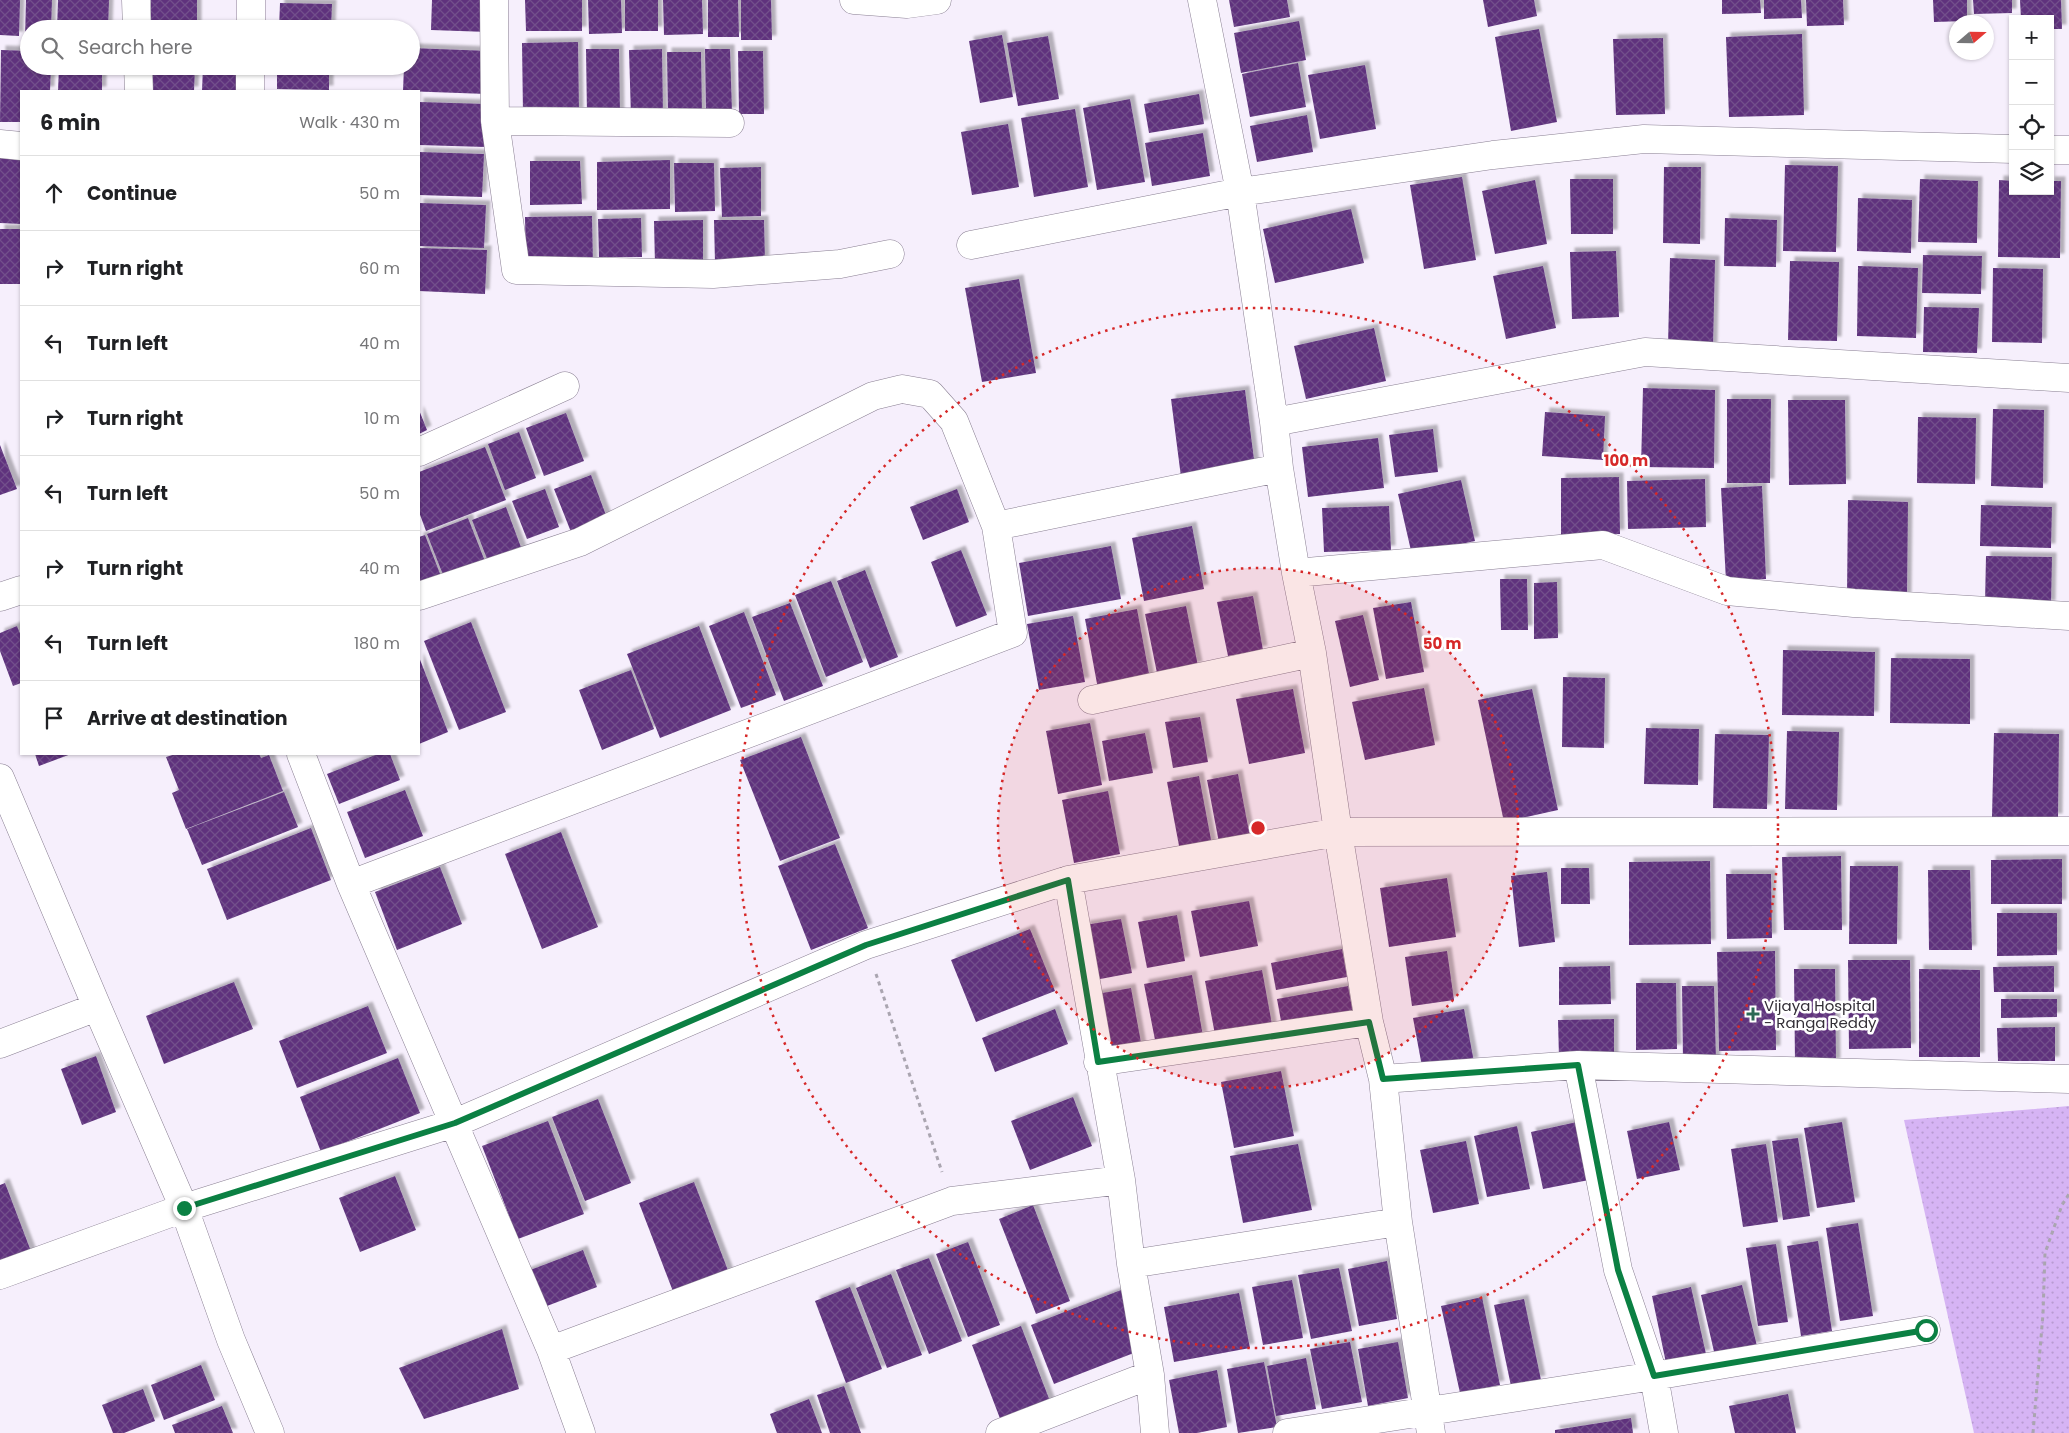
<!DOCTYPE html>
<html lang="en">
<head>
<meta charset="utf-8">
<style>
  body { margin:0; font-family:Poppins,sans-serif; background:#f2f2f2; color:#202124 }
  .controls { position:absolute; right:15px; top:15px; display:grid; overflow:hidden; border-radius:0px; box-shadow:0 1px 4px #0004 }
  .controls button { width:45px; height:45px; display:grid; place-items:center; padding:0; border:0; border-bottom:1px solid #e0e0e0; background:#fff; color:#202124; font:25px sans-serif }
  .compass { position:absolute; left:1949px; top:15px; width:45px; height:45px; border-radius:50%; background:#fff; box-shadow:0 1px 4px #0004; rotate:70deg }
  .stop { position:absolute; width:15px; height:15px; margin:-11px; border:4px solid #0b8043; border-radius:50%; background:#fff }
  .stop.end { background:#0b8043; border-color:#fff; box-shadow:0 1px 5px #0008 }
  .list { margin:0; padding:0; list-style:none }
  h2 { display:flex; justify-content:space-between; align-items:center; height:65px; margin:0; padding:0 20px; font-size:21px }
  h2 small { font-size:16px; font-weight:400; color:#757577 }
  .list li { display:grid; grid-template-columns:32px 1fr auto; gap:15px; align-items:center; box-sizing:border-box; height:75px; padding:0 20px; border-top:1px solid #e0e0e0 }
  .list b { display:block; font-size:19px; white-space:nowrap }
  .list em { font-size:16px; font-style:normal; color:#757577 }
  .icon { flex:none; width:28px; height:28px; fill:none; stroke:currentColor; stroke-width:2; stroke-linecap:round; stroke-linejoin:round }
  .map { position:relative; flex:none; width:2069px; height:1433px; overflow:hidden }
  .search { position:absolute; background:#fff; box-shadow:0 1px 4px #0004; left:20px; top:20px; width:400px; height:55px; display:flex; align-items:center; gap:12px; box-sizing:border-box; padding:0 18px; border-radius:28px; color:#757577; font-size:19px }
  .panel { position:absolute; background:#fff; box-shadow:0 1px 4px #0004; left:20px; top:90px; width:400px; height:665px; border-radius:0px }
  .map>svg:first-child { display:block }
  .grass { fill:url(#grass-dots) }
  .building { fill:url(#building-cross-hatch); filter:url(#shadow) }
  .lines { fill:none; stroke-linecap:round; stroke-linejoin:round }
  .minor-casing { stroke:#897f92; stroke-width:29 }
  .path { stroke:#aaa5b0; stroke-width:3; stroke-dasharray:4 4; stroke-linecap:butt }
  .minor { stroke:#fff; stroke-width:28 }
  .route { stroke:#0b8043; stroke-width:6 }
  .ring { fill:none; stroke:#d62828; stroke-width:2.5; stroke-dasharray:2.5 5 }
  .poi-dot { fill:#2b6955; stroke:#fff; stroke-width:2 }
  .labels { text-anchor:middle; dominant-baseline:central; stroke-width:5; stroke-linejoin:round; paint-order:stroke }
  .poi-label { font-size:15px; fill:#332f37; stroke:#fff; text-anchor:start }
  .centre { fill:#d62828; stroke:#fff; stroke-width:2.5 }
  .ring-label { font-size:15px; text-anchor:middle; font-weight:bold; fill:#d62828; stroke:#fff; stroke-width:5; stroke-linejoin:round; paint-order:stroke }
</style>
</head>
<body>
<div class="map">
<svg width="2069" height="1433" viewBox="0 0 2069 1433">
  <defs>
    <pattern id="grass-dots" width="8" height="8" patternUnits="userSpaceOnUse" patternTransform="scale(1.25)"><rect width="8" height="8" fill="#d6b4f4"/><path d="M2 2h.1M6 6h.1" fill="none" stroke="#b89bd2" stroke-width="1.8" stroke-linecap="round"/></pattern>
    <pattern id="building-cross-hatch" width="8" height="8" patternUnits="userSpaceOnUse" patternTransform="scale(1.25)"><rect width="8" height="8" fill="#5e337d"/><path d="M0 0l8 8M0 8l8-8" fill="none" stroke="#724f8b"/></pattern>
    <filter id="shadow"><feDropShadow dx="4.5" dy="-4.5" stdDeviation="1" flood-color="#0004"/></filter>
  </defs>
  <rect width="100%" height="100%" fill="#f6effc"/>
  <path class="grass" d="M2069 1106V1433H1974L1904 1120Z"/>
  <path class="building" d="M0 0H20L19 36 0 35Z
    M26 0H52L51 29H29V38H25Z
    M58 0H109L108 29H57Z
    M151 0H197V29H151Z
    M432 0H489L488 32 431 30Z
    M525 0H582V31H526Z
    M588 0H621L622 33 589 34Z
    M625 0H658V31H625Z
    M663 0H702L703 34 664 35Z
    M708 0H738L739 37H708Z
    M741 0H771L772 40H741Z
    M1229 0H1287L1290 17 1234 27Z
    M1483 0H1534L1537 16 1488 27Z
    M1722 0H1760L1761 13 1722 14Z
    M1764 0H1801L1802 18 1764 19Z
    M1806 0H1843L1844 25 1807 26Z
    M1933 0H1967V21L1934 22Z
    M1973 0H2012V13L1974 14Z
    M2020 0H2061L2062 29H2050V19H2021Z
    M280 3 332 4 331 29H279Z
    M1299 21 1306 60 1241 73 1234 33Z
    M1539 29 1557 122 1511 131 1495 37Z
    M1802 34 1804 115 1729 117 1726 37Z
    M1002 35 1013 97 980 103 969 41Z
    M1048 36 1059 99 1018 106 1007 43Z
    M1663 38 1665 114 1616 115 1613 39Z
    M578 42 579 113 523 114 522 43Z
    M411 48 489 51 487 94 403 91 404 66H411Z
    M586 49H619L620 116H587Z
    M662 49 663 116 631 117 629 50Z
    M705 49H730L732 112H706Z
    M1 50 29 51V66H51L50 91H21V122H0Z
    M738 51H763L764 114H739Z
    M667 52H701L702 115 668 116Z
    M1298 63 1306 107 1250 117 1242 74Z
    M1365 65 1376 129 1320 139 1308 75Z
    M59 66H102V91H58Z
    M148 66H195L194 91H147Z
    M203 66H247L246 91H202Z
    M277 66H329V90L277 89Z
    M1199 94 1204 124 1149 133 1144 104Z
    M1130 99 1145 182 1097 190 1083 108Z
    M419 102 487 104 485 147 419 145Z
    M1075 109 1088 187 1034 197 1021 118Z
    M1307 115 1313 152 1257 162 1250 126Z
    M1008 124 1019 187 972 195 961 132Z
    M1203 133 1210 176 1152 186 1145 143Z
    M419 152 484 154 482 197 419 195Z
    M0 157 21 158V224L0 223Z
    M670 160V209L597 210V162Z
    M530 161H580L582 204 530 205Z
    M674 163H714L715 211 675 212Z
    M1785 165 1838 166 1836 252 1783 251Z
    M761 167V216L722 217 720 168Z
    M1664 167H1701L1700 244 1663 243Z
    M1462 177 1476 260 1424 269 1410 185Z
    M1570 179H1613V234H1571Z
    M1920 179 1978 181 1977 243 1918 242Z
    M1535 180 1547 244 1495 254 1482 191Z
    M1999 180 2013 181V191H2050V181H2061L2060 258 1998 257Z
    M1858 198 1912 200 1911 253 1857 251Z
    M419 203 486 205 484 248 419 246Z
    M1351 209 1364 263 1275 283 1263 229Z
    M592 216 593 265 526 266 525 217Z
    M641 218 642 257H599L598 219Z
    M1725 218 1777 220 1776 267 1724 266Z
    M703 220V265H655L654 221Z
    M714 220H764L765 263H715Z
    M0 229H20V284H0Z
    M419 248 487 250 485 294 419 291Z
    M1616 251 1619 317 1572 319 1570 252Z
    M1923 255 1982 256 1981 294 1922 293Z
    M1670 258 1715 260 1713 347 1668 346Z
    M1790 261 1839 262 1837 341 1788 340Z
    M1543 266 1556 328 1506 339 1493 276Z
    M1858 266 1918 268 1916 338 1857 336Z
    M1993 268 2043 269 2042 343 1992 342Z
    M1019 279 1036 373 982 382 965 288Z
    M1924 307 1979 308 1977 353 1923 352Z
    M1374 328 1386 381 1306 399 1294 346Z
    M1643 388 1715 390 1714 468 1641 467Z
    M1245 390 1255 467 1181 477 1171 399Z
    M1727 399H1771L1770 483H1727Z
    M1788 400H1845L1846 484 1789 485Z
    M1993 409 2044 410 2043 488 1991 486Z
    M419 410 427 430 419 434Z
    M1545 412 1605 416 1603 460 1542 456Z
    M566 413 584 461 544 476 526 428Z
    M1918 417 1976 418 1975 484 1917 483Z
    M1433 429 1438 472 1395 477 1389 435Z
    M519 432 536 478 505 490 488 444Z
    M1378 438 1384 488 1308 497 1302 447Z
    M0 445 17 489 0 495Z
    M485 447 506 500 426 531 419 512V472Z
    M591 475 607 518 571 532 554 489Z
    M1619 477 1620 534 1561 535V478Z
    M1705 479 1706 527 1628 529 1627 481Z
    M1461 480 1475 541 1412 555 1398 494Z
    M1762 486 1766 579 1726 581 1721 488Z
    M545 489 559 527 527 539 512 501Z
    M957 489 969 522 923 540 910 507Z
    M1848 500 1908 502 1907 597 1847 596Z
    M1981 505 2052 507 2051 548 1980 546Z
    M1389 506 1391 550 1324 552 1322 508Z
    M506 507 522 550 489 564 472 520Z
    M468 518 488 569 447 585 427 534Z
    M1192 526 1204 589 1144 601 1132 538Z
    M425 535 444 584 419 593V537Z
    M1111 546 1121 599 1028 616 1019 563Z
    M961 550 987 615 956 627 931 562Z
    M1986 556 2052 557 2051 605 1985 603Z
    M865 570 898 657 870 668 837 581Z
    M1500 579H1527L1528 630H1501Z
    M831 581 863 662 826 677 795 595Z
    M1557 582 1558 638 1534 639V583Z
    M1253 596 1263 650 1228 656 1217 602Z
    M1411 602 1424 672 1386 679 1373 608Z
    M790 603 823 686 784 701 752 617Z
    M1186 606 1198 666 1157 673 1145 614Z
    M1137 609 1150 679 1098 689 1085 619Z
    M744 612 776 695 741 708 709 626Z
    M1363 615 1379 680 1350 687 1335 621Z
    M1073 616 1085 682 1039 690 1027 624Z
    M471 622 506 712 459 730 424 641Z
    M17 626 21 636V683L13 686 0 651V633Z
    M699 626 731 710 660 738 627 654Z
    M1783 650 1875 652 1874 716 1782 715Z
    M419 657 448 732 419 744Z
    M1891 658 1970 659V724L1890 723Z
    M631 670 654 729 602 750 579 690Z
    M1563 677 1605 678 1604 748 1562 747Z
    M1424 688 1435 745 1365 760 1352 702Z
    M1293 689 1305 753 1249 764 1236 699Z
    M1532 689 1558 810 1504 822 1478 700Z
    M1200 717 1208 762 1173 768 1165 722Z
    M1090 723 1102 785 1058 794 1046 731Z
    M1646 728 1699 729 1698 785 1644 784Z
    M1787 731 1839 732 1837 810 1785 809Z
    M1145 733 1153 773 1109 781 1102 741Z
    M1994 733 2059 734 2058 818 1992 817Z
    M1715 734 1769 735 1767 809 1713 808Z
    M801 737 840 838 780 861 740 760Z
    M35 754H71L39 766Z
    M176 754H259L261 758 269 755 283 791 186 829 172 793 179 790 166 757Z
    M378 754H390L400 780 339 804 327 774Z
    M1238 774 1251 842 1220 848 1207 780Z
    M1199 776 1212 845 1180 851 1167 782Z
    M405 790 423 836 365 858 347 812Z
    M1108 791 1120 854 1074 863 1062 800Z
    M284 792 298 827 202 865 187 829Z
    M311 828 331 880 227 920 207 869Z
    M561 832 598 927 542 949 505 854Z
    M835 844 868 928 811 950 778 866Z
    M1841 856 1842 930H1784L1782 857Z
    M2062 859V904H1991V860Z
    M1710 861 1711 944 1629 945V862Z
    M1850 866H1898L1897 944H1849Z
    M440 867 462 924 397 950 375 892Z
    M1561 868H1589L1590 904H1561Z
    M1928 870H1970L1972 950H1929Z
    M1547 872 1555 942 1519 947 1511 876Z
    M1726 874H1771L1772 938 1727 939Z
    M1447 878 1456 937 1389 947 1380 888Z
    M1249 901 1258 946 1200 957 1191 911Z
    M1997 913H2057V955L1997 956Z
    M1177 915 1185 961 1147 968 1138 922Z
    M1121 919 1132 973 1095 980 1085 925Z
    M1030 929 1055 991 976 1022 951 960Z
    M1342 949 1347 977 1276 990 1271 963Z
    M1447 951 1454 1000 1412 1006 1405 957Z
    M1775 951 1776 1050 1719 1051 1717 952Z
    M1848 960H1910L1911 1048 1849 1049Z
    M1610 966 1611 1004 1559 1005V967Z
    M2054 966V992H1994L1993 967Z
    M1794 969H1835L1836 1063H1795Z
    M1919 969 1980 970V1057H1919Z
    M1262 970 1273 1030 1216 1040 1205 981Z
    M1192 975 1203 1036 1156 1045 1144 984Z
    M234 982 253 1029 164 1064 146 1016Z
    M1636 983H1676L1677 1049 1636 1050Z
    M1348 986 1354 1019 1283 1032 1277 999Z
    M1682 986H1714L1716 1061H1683Z
    M1131 988 1142 1048 1103 1055 1091 995Z
    M2001 999H2057V1017L2001 1018Z
    M368 1006 387 1053 297 1088 279 1041Z
    M1055 1009 1068 1044 995 1072 982 1038Z
    M1464 1009 1474 1062 1423 1072 1413 1018Z
    M1614 1019V1058H1559L1558 1020Z
    M2055 1027V1061H1998L1997 1028Z
    M96 1056 116 1112 82 1125 61 1069Z
    M398 1058 420 1113 321 1152 300 1097Z
    M1281 1071 1294 1136 1234 1148 1221 1082Z
    M1073 1097 1092 1146 1030 1170 1011 1121Z
    M598 1099 631 1183 585 1201 552 1117Z
    M548 1121 584 1214 518 1239 482 1146Z
    M1577 1122 1589 1180 1543 1189 1531 1132Z
    M1669 1122 1680 1170 1637 1179 1627 1131Z
    M1842 1122 1855 1202 1817 1208 1804 1128Z
    M1517 1126 1530 1189 1487 1197 1474 1136Z
    M1798 1138 1810 1216 1783 1220 1772 1141Z
    M1466 1141 1479 1204 1433 1213 1420 1150Z
    M1298 1144 1312 1210 1243 1223 1230 1156Z
    M1766 1144 1778 1222 1743 1227 1731 1149Z
    M395 1176 416 1230 360 1252 339 1198Z
    M694 1182 729 1273 674 1294 639 1203Z
    M5 1183 32 1254 0 1266V1185Z
    M1033 1205 1070 1301 1036 1314 999 1219Z
    M1858 1223 1873 1316 1840 1321 1826 1228Z
    M1818 1241 1832 1331 1801 1336 1787 1246Z
    M968 1242 1000 1325 968 1337 936 1254Z
    M1776 1244 1788 1322 1758 1326 1746 1248Z
    M583 1250 597 1287 539 1309 525 1272Z
    M929 1258 962 1341 929 1354 896 1270Z
    M1387 1261 1397 1319 1359 1326 1348 1269Z
    M1339 1268 1352 1331 1311 1339 1298 1275Z
    M891 1274 922 1355 887 1368 856 1288Z
    M1292 1280 1303 1338 1263 1345 1252 1287Z
    M1742 1285 1757 1346 1715 1356 1701 1295Z
    M850 1287 882 1369 846 1383 815 1301Z
    M1691 1287 1706 1354 1666 1363 1652 1296Z
    M1121 1290 1144 1349 1054 1384 1031 1325Z
    M1239 1293 1250 1348 1174 1362 1164 1307Z
    M1482 1297 1500 1385 1460 1393 1441 1306Z
    M1524 1299 1541 1380 1511 1386 1494 1305Z
    M1021 1326 1053 1409 1004 1429 972 1345Z
    M502 1329 519 1389 424 1419 399 1368Z
    M1350 1342 1362 1402 1322 1409 1310 1349Z
    M1398 1342 1408 1398 1368 1406 1358 1349Z
    M1306 1358 1316 1409 1276 1416 1267 1366Z
    M1264 1362 1277 1427 1238 1433 1227 1369Z
    M201 1365 215 1400 164 1420 151 1385Z
    M1217 1370 1227 1427 1197 1433H1179L1169 1380Z
    M844 1386 861 1433H830L817 1395Z
    M143 1389 155 1421 124 1433H113L102 1405Z
    M1788 1394 1796 1433H1735L1729 1406Z
    M809 1399 822 1433H777L770 1414Z
    M222 1406 233 1433H175L172 1425Z
    M1631 1418 1633 1433H1555V1430Z"/>
  <g class="lines">
    <defs>
      <path id="minor" d="M136 0 137 29
        M494 0 495 121 516 270 713 274 840 264 890 254
        M854 0 907 4 937 0
        M1202 0 1240 192 1274 422 1279 468 1296 573 1312 653 1338 832 1369 1022 1383 1079 1398 1222 1431 1433
        M251 29V0
        M138 66 139 91
        M250 91V66
        M495 121 730 123
        M0 144 21 146
        M2050 150H2069
        M971 245 1240 192 1493 155 1644 139 2013 149
        M1274 422 1645 352 2069 378
        M419 452 565 386
        M996 526 1279 468
        M1296 573 1603 545 1727 591 1854 603 2069 616
        M0 597 21 590
        M1092 700 1312 653
        M301 754 351 884 551 1350 581 1433
        M0 778 97 1007 184 1208 231 1340 270 1433
        M1068 880 1121 1180 1131 1264 1150 1375 1155 1433
        M351 884 1013 633 996 526 954 421 930 394 902 389 873 396 580 542 419 596
        M0 1044 97 1007
        M1098 1062 1369 1022
        M1578 1065 1618 1270 1654 1376 1664 1433
        M1383 1079 1578 1065 2069 1079
        M1131 1264 1398 1222
        M0 1275 184 1208 455 1123 866 945 1068 880 1338 832 2069 831
        M551 1350 952 1201 1121 1180
        M1000 1433 1150 1375
        M1287 1433 1654 1376 1926 1330"/>
    </defs>
    <use href="#minor" class="minor-casing"/>
    <path class="path" d="M876 974 942 1172
      M2033 1433 2043 1314 2045 1253 2062 1205 2069 1194"/>
    <use href="#minor" class="minor"/>
  </g>
  <g class="lines">
    <path class="route" d="M184 1208 455 1123 866 945 1068 880 1098 1062 1369 1022 1383 1079 1578 1065 1618 1270 1654 1376 1926 1330"/>
  </g>
  <circle cx="1258" cy="828" r="260" fill="#d62828" fill-opacity=".12"/>
  <g class="ring">
    <circle cx="1258" cy="828" r="260"/>
    <circle cx="1258" cy="828" r="520"/>
  </g>
  <path class="poi-dot" d="M1750.5 1006.5h5v5h5v5h-5v5h-5v-5h-5v-5h5z"/>
  <g class="labels">
    <g class="poi-label">
      <text x="1764" y="1005">Vijaya Hospital<tspan x="1764" dy="17">- Ranga Reddy</tspan></text>
    </g>
  </g>
  <circle cx="1258" cy="828" r="8" class="centre"/>
  <g class="ring-label">
    <text x="1626" y="466">100 m</text>
    <text x="1442" y="649">50 m</text>
  </g>
</svg>
<div class="controls">
<button>+</button>
<button>−</button>
<button><svg class="icon" aria-label="locate" viewBox="0 0 24 24"><circle cx="12" cy="12" r="6"/><path d="M12 2v4M12 18v4M2 12h4M18 12h4"/></svg></button>
<button><svg class="icon" aria-label="layers" viewBox="0 0 24 24"><path d="M12 4l9 5-9 5-9-5zM3 14l9 5 9-5"/></svg></button>
</div>
<svg class="compass" viewBox="-18 -18 36 36"><path d="M0-13l5 13h-10z" fill="#e53935"/><path d="M0 13l5-13h-10z" fill="#757577"/></svg>
<div class="stop" style="left:1926px;top:1330px"></div>
<div class="stop end" style="left:184px;top:1208px"></div>
<div class="search"><svg class="icon" aria-label="search" viewBox="0 0 24 24"><circle cx="10" cy="10" r="6"/><path d="M15 15l6 6"/></svg>Search here</div>
<section class="panel">
<h2>6 min<small>Walk · 430 m</small></h2>
<ul class="list">
<li><svg class="icon" aria-label="ahead" viewBox="0 0 24 24"><path d="M12 20V5M6 11l6-6 6 6"/></svg><div><b>Continue</b></div><em>50 m</em></li>
<li><svg class="icon" aria-label="right" viewBox="0 0 24 24"><path d="M7 20v-9h11M14 6l5 5-5 5"/></svg><div><b>Turn right</b></div><em>60 m</em></li>
<li><svg class="icon" aria-label="left" viewBox="0 0 24 24"><path d="M17 20v-9H6M10 6l-5 5 5 5"/></svg><div><b>Turn left</b></div><em>40 m</em></li>
<li><svg class="icon" aria-label="right" viewBox="0 0 24 24"><path d="M7 20v-9h11M14 6l5 5-5 5"/></svg><div><b>Turn right</b></div><em>10 m</em></li>
<li><svg class="icon" aria-label="left" viewBox="0 0 24 24"><path d="M17 20v-9H6M10 6l-5 5 5 5"/></svg><div><b>Turn left</b></div><em>50 m</em></li>
<li><svg class="icon" aria-label="right" viewBox="0 0 24 24"><path d="M7 20v-9h11M14 6l5 5-5 5"/></svg><div><b>Turn right</b></div><em>40 m</em></li>
<li><svg class="icon" aria-label="left" viewBox="0 0 24 24"><path d="M17 20v-9H6M10 6l-5 5 5 5"/></svg><div><b>Turn left</b></div><em>180 m</em></li>
<li><svg class="icon" aria-label="arrive" viewBox="0 0 24 24"><path d="M6 21V4h12l-3 4 3 4H6"/></svg><div><b>Arrive at destination</b></div></li>
</ul>
</section>
</div>
</body>
</html>
